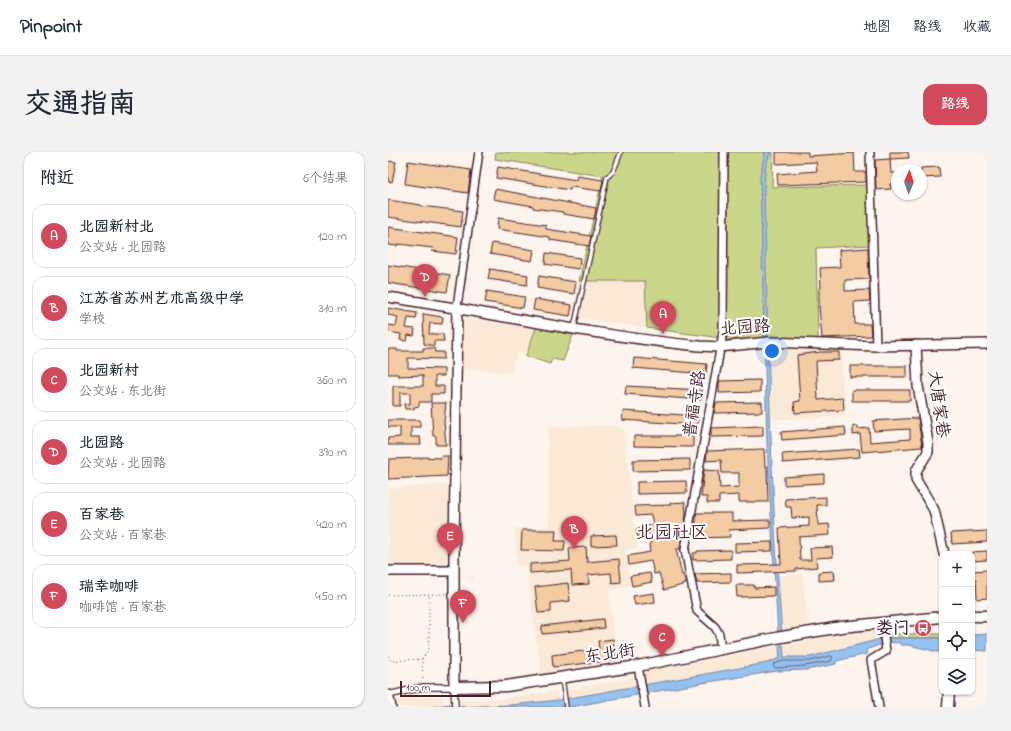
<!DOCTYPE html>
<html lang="zh">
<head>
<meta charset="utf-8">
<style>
  body { margin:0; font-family:"Indie Flower","LXGW WenKai TC",sans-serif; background:#f2f2f3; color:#1f2937 }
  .controls { position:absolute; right:12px; bottom:12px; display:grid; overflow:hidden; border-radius:8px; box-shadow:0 1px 3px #0004 }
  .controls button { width:36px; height:36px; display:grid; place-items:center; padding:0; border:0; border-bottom:1px solid #e0e1e3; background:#fff; color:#1f2937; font:20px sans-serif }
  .compass { position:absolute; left:503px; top:12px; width:36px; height:36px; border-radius:50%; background:#fff; box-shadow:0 1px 3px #0004; rotate:2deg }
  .scale { position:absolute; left:12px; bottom:10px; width:91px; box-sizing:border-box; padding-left:4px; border:2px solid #4a1f2b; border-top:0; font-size:11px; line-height:14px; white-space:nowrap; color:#4a1f2b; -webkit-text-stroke:3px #fff; paint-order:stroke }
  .you { position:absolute; left:384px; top:199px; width:14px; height:14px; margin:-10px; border:3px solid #fff; border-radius:50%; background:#1a73e8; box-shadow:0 0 0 6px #1a73e833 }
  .badge { display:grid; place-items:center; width:26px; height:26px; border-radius:50%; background:#d1495b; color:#fff; font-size:13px; font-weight:700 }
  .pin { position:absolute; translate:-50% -33px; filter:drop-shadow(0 1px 2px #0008) }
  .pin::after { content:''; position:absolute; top:21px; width:14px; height:12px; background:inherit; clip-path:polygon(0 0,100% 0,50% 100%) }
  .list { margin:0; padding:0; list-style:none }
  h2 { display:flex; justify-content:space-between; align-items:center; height:52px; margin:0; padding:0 16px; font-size:17px }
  h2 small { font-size:13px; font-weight:400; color:#747a83 }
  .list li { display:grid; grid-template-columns:26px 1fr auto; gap:12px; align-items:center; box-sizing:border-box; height:64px; margin:0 8px 8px; padding:0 8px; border:1px solid #e0e1e3; border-radius:12px }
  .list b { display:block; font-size:15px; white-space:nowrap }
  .list p { margin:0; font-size:13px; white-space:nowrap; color:#747a83 }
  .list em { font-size:13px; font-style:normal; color:#747a83 }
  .icon { flex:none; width:22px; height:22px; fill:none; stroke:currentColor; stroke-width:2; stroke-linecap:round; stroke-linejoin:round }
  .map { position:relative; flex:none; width:599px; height:555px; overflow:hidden; border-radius:12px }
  header { display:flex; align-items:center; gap:24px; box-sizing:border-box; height:56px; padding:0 20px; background:#fff; border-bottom:1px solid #e0e1e3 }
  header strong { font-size:19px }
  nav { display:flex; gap:22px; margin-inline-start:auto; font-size:14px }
  .intro { display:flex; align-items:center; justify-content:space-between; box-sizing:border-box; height:96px; padding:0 24px }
  h1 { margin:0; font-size:28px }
  .button { padding:10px 18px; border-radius:12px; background:#d1495b; color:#fff; font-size:14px; font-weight:700 }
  main { display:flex; gap:24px; padding:0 24px }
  aside { flex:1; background:#fff; border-radius:12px; box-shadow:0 1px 3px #0004 }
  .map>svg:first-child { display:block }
  .built { fill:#fae9d7 }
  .green { fill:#cad78b; stroke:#8a7b5b }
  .water { fill:#95c2ef; stroke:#7781a1 }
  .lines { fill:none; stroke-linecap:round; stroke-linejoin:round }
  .shore { stroke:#686079; stroke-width:1 }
  .building { fill:#f3cca3; stroke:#4a1f2b }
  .service-casing { stroke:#4a1f2b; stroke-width:6 }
  .pedestrian-casing { stroke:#4a1f2b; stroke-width:8 }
  .minor-casing { stroke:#4a1f2b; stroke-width:10 }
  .tertiary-casing { stroke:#4a1f2b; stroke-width:12 }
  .secondary-casing { stroke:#4a1f2b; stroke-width:13 }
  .path { stroke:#4a1f2b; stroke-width:1; stroke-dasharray:1 3; stroke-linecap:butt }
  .service { stroke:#fff; stroke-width:3.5 }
  .pedestrian { stroke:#fff; stroke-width:5.5 }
  .minor { stroke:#fff; stroke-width:7 }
  .tertiary { stroke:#fff; stroke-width:9 }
  .secondary { stroke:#fff; stroke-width:10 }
  .labels { text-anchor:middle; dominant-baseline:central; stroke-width:4; stroke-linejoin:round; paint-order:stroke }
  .street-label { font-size:17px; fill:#4a1f2b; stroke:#fff }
  .poi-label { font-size:17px; font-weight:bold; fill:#4a1f2b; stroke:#fff; text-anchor:end }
  .neighbourhood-label { font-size:18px; fill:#4a1f2b; stroke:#fff }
</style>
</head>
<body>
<header>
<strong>Pinpoint</strong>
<nav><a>地图</a><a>路线</a><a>收藏</a></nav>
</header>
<div class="intro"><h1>交通指南</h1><a class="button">路线</a></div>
<main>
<aside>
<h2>附近<small>6个结果</small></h2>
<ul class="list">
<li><span class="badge">A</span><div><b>北园新村北</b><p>公交站 · 北园路</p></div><em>120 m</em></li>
<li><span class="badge">B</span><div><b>江苏省苏州艺术高级中学</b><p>学校</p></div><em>310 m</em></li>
<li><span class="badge">C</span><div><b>北园新村</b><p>公交站 · 东北街</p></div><em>360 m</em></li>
<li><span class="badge">D</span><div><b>北园路</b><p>公交站 · 北园路</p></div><em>390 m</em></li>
<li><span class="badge">E</span><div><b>百家巷</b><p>公交站 · 百家巷</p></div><em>420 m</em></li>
<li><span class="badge">F</span><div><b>瑞幸咖啡</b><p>咖啡馆 · 百家巷</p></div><em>450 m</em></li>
</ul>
</aside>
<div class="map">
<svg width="599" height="555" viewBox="0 0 599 555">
  <rect width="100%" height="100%" fill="#fdf5ed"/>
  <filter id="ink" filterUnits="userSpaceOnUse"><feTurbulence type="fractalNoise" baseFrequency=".025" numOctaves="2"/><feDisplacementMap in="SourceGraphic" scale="8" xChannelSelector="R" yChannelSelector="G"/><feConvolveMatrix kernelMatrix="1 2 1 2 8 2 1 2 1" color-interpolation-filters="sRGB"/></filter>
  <g filter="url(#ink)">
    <path class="built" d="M191 129H258L259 176 183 165Z
      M76 166 148 176 138 204 129 201 123 221 74 216Z
      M380 193 453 198 458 264 382 268Z
      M225 273 236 277 249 396 238 398 242 434 221 439 229 509 153 522 138 414H129L127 376 161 375 160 275Z
      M54 332 60 334 59 416 0 417V337Z
      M415 422 420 474 394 479 389 424Z
      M494 477 495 487 422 505H396L395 493 476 479Z
      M391 494 392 506 379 511 257 532 255 519Z
      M247 525 249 534 180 547 178 538Z
      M169 539 170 548 122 553 70 554V550L72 548 112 547Z
      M30 543 55 545 56 553 43 555H8L7 548Z"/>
    <path class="green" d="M108 0H385L384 35 480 33 481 93 428 96 430 187 348 188 259 176 257 129H191L215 24 107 7Z
      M148 176 185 183 175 209 164 207 162 212 138 204Z
      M502 482H554V486H498V483Z"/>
    <path class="water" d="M377 0H382L377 17 376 37C380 186 382 335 394 483H390L379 292 372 24Z
      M599 482V499L584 498V483Z
      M497 486H554V501L521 493H513L512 491 498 490 478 498 479 502 448 509V512L418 518 389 519 320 530 182 555H44L61 552 69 555 122 553 171 548 379 511 392 506 391 494 393 493H395L396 505H422Z"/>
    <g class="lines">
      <path class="shore" d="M443 504 445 505 443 509 417 514 387 516 385 514 386 512 395 509H422Z"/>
    </g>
    <path class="building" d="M388 0H420V4L466 1 467 20H478V30L390 33 389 22 429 19 428 10 388 12Z
      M502 0H520L521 6 502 7Z
      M502 7 503 21H509V32H502L503 37 488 38 487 8Z
      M0 9 8 10 4 30 0 29Z
      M20 9 83 18 80 41 17 32Z
      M110 15 188 28 189 24 215 28 213 39 183 35 182 38 108 26Z
      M551 15 552 25 533 26V16Z
      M107 37 208 56 206 67 175 62V60L145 56V54L105 47Z
      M0 48 33 53V54L75 59 73 75 0 65Z
      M110 66 158 73V77L203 84 201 94 162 88V85L109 77Z
      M0 75 70 85 68 102 44 99 45 96 10 92 9 94 0 93Z
      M104 91 146 98 144 109 102 102Z
      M480 96 481 127 457 128V139L481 138 482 149 466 150 467 172H482L483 184 434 186 431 155V136H433L432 116 452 115 451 98Z
      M158 101 192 106 191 117 157 112Z
      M0 113 62 123 59 140 0 131Z
      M102 117 140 123 139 133 100 127Z
      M151 124 188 130 186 142 149 136Z
      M99 139 137 145 135 156 97 150Z
      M147 147 184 153 182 164 145 158Z
      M0 156 29 161 28 167 20 166 18 176 27 177 26 184 20 183 19 189 12 188 13 182 0 180V173L8 174 10 165 0 163Z
      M35 162 55 165 54 172 42 171 41 182H55L56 189H46V194L36 192Z
      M35 196H46L47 200H56V207L20 206V216L56 217V224H47V234H56V242H43V250H31V254L26 255V257H17L16 252H22V241H12V254H5V234H35V223L10 224V222H0V197H9V199H35Z
      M432 200H451V208L428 209 430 248 455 246 456 258 407 261 406 250 412 249 409 203Z
      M246 206 319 212 318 222 245 216Z
      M462 214H519V225H462Z
      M372 228V240L331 241V229Z
      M238 234 314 238 313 248 237 242Z
      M464 238H522V249H464Z
      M374 250V260L326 261 328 251Z
      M43 251H58L56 269 58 293H48V284H45Z
      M235 259 310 264 309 273 234 268Z
      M530 266 534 295 474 300 472 282 465 283V274H470V277L481 276 482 290 522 287V277L486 279 485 269Z
      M0 268H32V275H23V285H32L33 293H0V286L12 285V275H0Z
      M375 274V284L323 285V276Z
      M457 275 458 283 394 288 393 280Z
      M246 284H305V295L246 294Z
      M376 297 377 314H379L380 350H351V343L331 344V351H319V345H313L316 318 331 319 332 336 351 335V321H334L333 308 318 309 319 299Z
      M471 297 472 305 395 311 394 302Z
      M53 304H60L59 324 0 327 1 307 34 306V305L53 306Z
      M302 307V318L245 319V308Z
      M436 322V331L396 333V325Z
      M298 329 299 341 249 342V330Z
      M438 345V353H429L430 373 441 372 442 383 411 385 412 408H423L422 396 444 395 445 405 428 406 429 415 408 417V419L349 421V413L393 412 391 376 421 374V365L404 366 403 355H398L397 347Z
      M297 350 298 363 296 377 291 378 293 389 292 397H288L294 423 295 422 298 432 276 438 271 421 266 422 263 409 241 413 240 404 262 400 261 392 263 391 262 381 250 385 248 378 265 372 263 363 248 364 247 354 283 353 282 351Z
      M308 361H344V369L382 368V376L341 378 342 385 308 386Z
      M134 378H168L167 389H177L176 399 133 398Z
      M599 379V390L564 392 563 381Z
      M228 383 229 393 203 394V384Z
      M384 390V399L347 400V391Z
      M198 395 199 410 231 407 233 430 224 431 223 421 200 423 201 432 184 433 183 418 142 421V412L182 409 181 396Z
      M343 398V407L305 408V401H309V399Z
      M599 399V408L584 409V400Z
      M599 418V446L589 447 588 427 584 428V419Z
      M446 419 447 428 431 429V420Z
      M262 421 264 430 244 434 242 424Z
      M343 421V430L309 431 307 422Z
      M180 431 182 449 163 451V460L150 461 147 435Z
      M348 433H366V436L386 435V444L349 445Z
      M266 441 267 450 247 453 245 444Z
      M215 467 216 476 154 482V474Z
      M225 487 228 508 165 515 164 503 211 497 210 489Z"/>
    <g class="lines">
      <defs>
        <path id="service" d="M186 176 219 25 225 20 233 0
          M174 526 178 555"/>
        <path id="pedestrian" d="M0 543 35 535H66L67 555"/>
        <path id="minor" d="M482 1 488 194
          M69 155 91 0
          M333 497 331 482 327 475 309 459 297 398 335 180 336 0
          M250 514 257 555
          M1 542 4 555
          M491 555 483 508 498 499 494 471"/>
        <path id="tertiary" d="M0 145C104 161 207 184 312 194L331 195 381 190 488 194 599 192
          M528 193 530 234 540 290V300L528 319V328L546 358 556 402
          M0 419H66
          M66 535V405L69 155"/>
        <path id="secondary" d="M584 464H599
          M66 535 118 534 250 514 388 486 453 475 554 465
          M560 555 561 540"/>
      </defs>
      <use href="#service" class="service-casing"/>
      <use href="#pedestrian" class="pedestrian-casing"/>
      <use href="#minor" class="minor-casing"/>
      <use href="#tertiary" class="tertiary-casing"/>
      <use href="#secondary" class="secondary-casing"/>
      <path class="path" d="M0 443 57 442
        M0 504 3 509 34 507 35 529
        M34 507 41 497V443"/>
      <use href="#service" class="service"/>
      <use href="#pedestrian" class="pedestrian"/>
      <use href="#minor" class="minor"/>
      <use href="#tertiary" class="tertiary"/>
      <use href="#secondary" class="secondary"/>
    </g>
  </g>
  <defs>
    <symbol id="bus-disc" viewBox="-11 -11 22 22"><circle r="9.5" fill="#d1495b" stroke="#fff"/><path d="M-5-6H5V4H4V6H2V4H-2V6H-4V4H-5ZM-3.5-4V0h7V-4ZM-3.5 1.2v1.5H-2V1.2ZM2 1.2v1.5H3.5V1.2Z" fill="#fff"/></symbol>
  </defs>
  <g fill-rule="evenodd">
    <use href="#bus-disc" x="525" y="466" width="20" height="20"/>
  </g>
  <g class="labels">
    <g class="street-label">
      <text transform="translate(357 176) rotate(-4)">北园路</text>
      <text transform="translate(307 252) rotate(-81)">普福寺路</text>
      <text transform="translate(550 252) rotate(82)">大唐家巷</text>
      <text transform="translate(222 502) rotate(-8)">东北街</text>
    </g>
    <g class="poi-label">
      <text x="522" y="476">娄门</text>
    </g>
    <g class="neighbourhood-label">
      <text x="284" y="382">北园社区</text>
    </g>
  </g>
</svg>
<div class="controls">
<button>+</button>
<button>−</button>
<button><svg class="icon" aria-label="locate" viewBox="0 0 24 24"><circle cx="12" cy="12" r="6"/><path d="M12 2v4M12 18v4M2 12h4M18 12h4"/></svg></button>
<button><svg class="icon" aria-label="layers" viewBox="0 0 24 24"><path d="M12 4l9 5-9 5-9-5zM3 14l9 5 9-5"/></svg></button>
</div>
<svg class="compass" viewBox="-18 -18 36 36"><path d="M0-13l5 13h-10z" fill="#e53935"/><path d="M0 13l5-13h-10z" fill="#747a83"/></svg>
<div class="scale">100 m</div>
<div class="you"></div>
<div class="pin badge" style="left:275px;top:182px">A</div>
<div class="pin badge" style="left:186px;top:397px">B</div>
<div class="pin badge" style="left:274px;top:505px">C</div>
<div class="pin badge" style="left:37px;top:145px">D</div>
<div class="pin badge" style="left:62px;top:404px">E</div>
<div class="pin badge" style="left:75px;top:471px">F</div>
</div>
</main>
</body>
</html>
